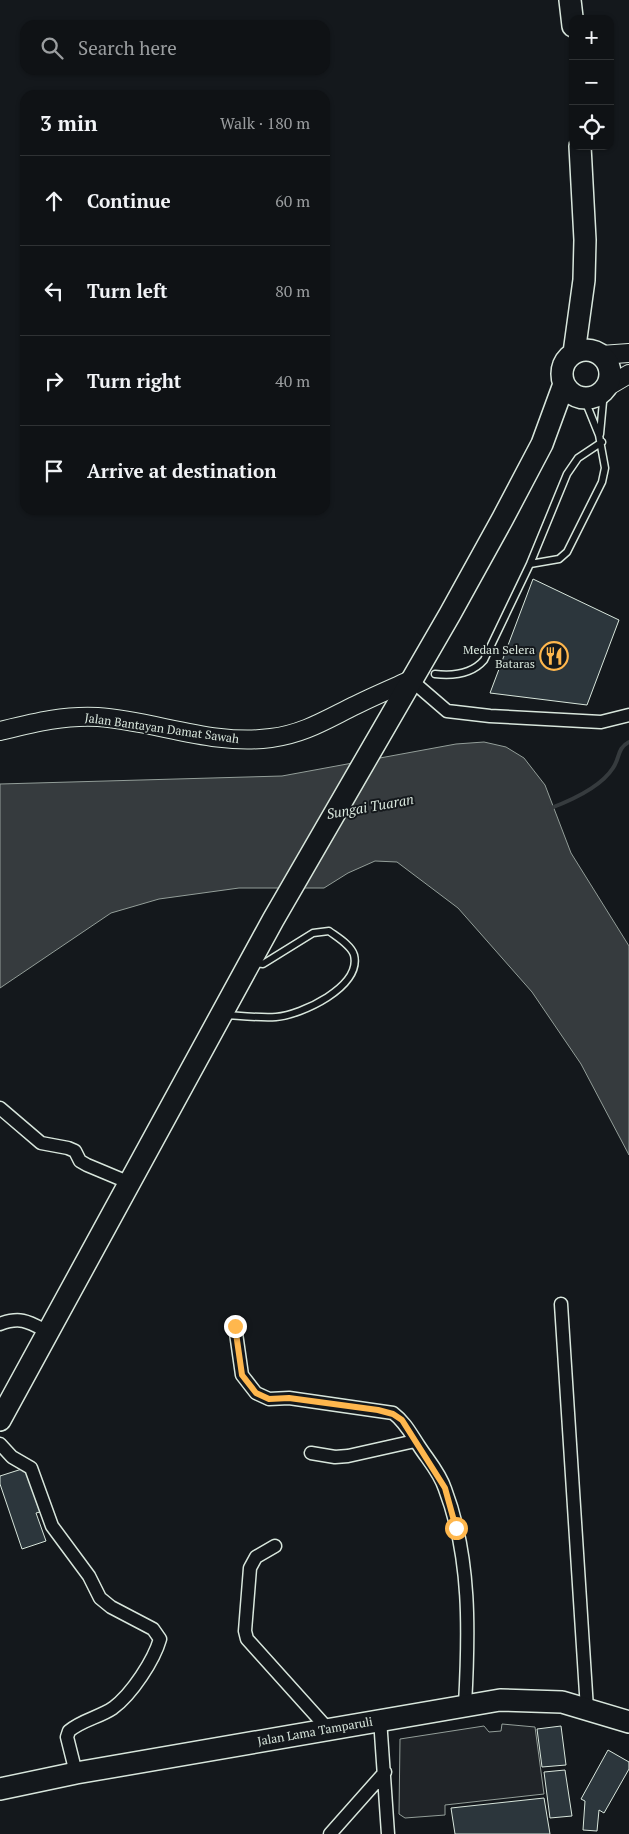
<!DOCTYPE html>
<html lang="en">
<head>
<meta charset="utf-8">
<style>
  body { margin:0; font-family:"PT Serif",serif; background:#1d2022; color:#f1f3f6 }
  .controls { position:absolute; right:15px; top:15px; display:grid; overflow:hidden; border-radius:10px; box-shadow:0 1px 4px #0004 }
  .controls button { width:45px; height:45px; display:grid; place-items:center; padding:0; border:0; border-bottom:1px solid #2f3234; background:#0f1215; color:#f1f3f6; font:25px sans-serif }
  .stop { position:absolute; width:15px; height:15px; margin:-11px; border:4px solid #ffb74d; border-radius:50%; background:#fff }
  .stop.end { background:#ffb74d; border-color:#fff; box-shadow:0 1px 5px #0008 }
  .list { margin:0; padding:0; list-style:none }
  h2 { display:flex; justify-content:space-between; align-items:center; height:65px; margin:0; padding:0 20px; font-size:21px }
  h2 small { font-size:16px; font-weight:400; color:#9b9ea0 }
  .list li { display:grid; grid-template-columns:32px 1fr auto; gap:15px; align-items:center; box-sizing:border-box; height:90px; padding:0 20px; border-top:1px solid #2f3234 }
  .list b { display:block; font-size:19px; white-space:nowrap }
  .list em { font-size:16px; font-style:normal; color:#9b9ea0 }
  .icon { flex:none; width:28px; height:28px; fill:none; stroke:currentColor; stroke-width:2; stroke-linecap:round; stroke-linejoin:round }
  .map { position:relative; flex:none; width:629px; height:1834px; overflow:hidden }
  .search { position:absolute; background:#0f1215; box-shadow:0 1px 4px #0004; left:20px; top:20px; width:310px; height:55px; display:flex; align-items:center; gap:12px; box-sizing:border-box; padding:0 18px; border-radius:15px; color:#9b9ea0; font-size:19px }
  .panel { position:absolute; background:#0f1215; box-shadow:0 1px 4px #0004; left:20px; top:90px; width:310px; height:425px; border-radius:15px }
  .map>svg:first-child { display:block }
  .green { fill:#202428; stroke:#939e99 }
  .water { fill:#363b3e; stroke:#939e99 }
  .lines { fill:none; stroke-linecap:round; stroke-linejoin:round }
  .stream { stroke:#363b3e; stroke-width:4 }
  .building { fill:#2c363c; stroke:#d8e6dc }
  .lane-casing { stroke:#d8e6dc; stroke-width:9 }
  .street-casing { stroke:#d8e6dc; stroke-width:15 }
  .secondary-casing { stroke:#d8e6dc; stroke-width:20 }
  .highway-casing { stroke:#d8e6dc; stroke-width:24 }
  .lane { stroke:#14181c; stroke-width:6 }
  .street { stroke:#14181c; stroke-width:12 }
  .secondary { stroke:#14181c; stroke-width:18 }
  .highway { stroke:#14181c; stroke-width:21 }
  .route { stroke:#ffb74d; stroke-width:6 }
  .labels { text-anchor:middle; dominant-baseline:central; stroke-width:4; stroke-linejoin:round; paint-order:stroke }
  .poi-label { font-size:12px; fill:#d8e6dc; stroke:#14181c; text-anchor:end }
  .street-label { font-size:12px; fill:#d8e6dc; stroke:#14181c }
  .water-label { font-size:14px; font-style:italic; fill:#d8e6dc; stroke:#14181c }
</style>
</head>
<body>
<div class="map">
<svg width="629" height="1834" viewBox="0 0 629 1834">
  <rect width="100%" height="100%" fill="#14181c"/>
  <path class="green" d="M502 1724 535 1727 544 1794 445 1805V1815L405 1818 399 1814 400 1739 484 1726 489 1732 501 1731Z"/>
  <path class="water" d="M484 742 506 747 524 758 545 785 571 853 629 946V1155L581 1064 532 992 458 908 397 862 375 861 348 873 324 888H239L159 899 111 913 0 988V784L282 776 456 744Z"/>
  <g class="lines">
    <path class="stream" d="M551 808C572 800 601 787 613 768 620 758 617 748 629 742"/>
  </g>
  <path class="building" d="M533 579 619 620 587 705 490 693Z
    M25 1468 40 1512 36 1513 46 1541 22 1549 0 1484V1476Z
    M561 1726 566 1765 542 1767 537 1729Z
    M608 1750 629 1762V1769L604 1813 599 1810 597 1831 583 1830 585 1801 581 1799Z
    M565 1770 572 1816 550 1818 544 1772Z
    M544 1798 550 1834H455L451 1808Z"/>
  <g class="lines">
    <defs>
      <path id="lane" d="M600 434 604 391
        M530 564 559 559 567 552 602 482 605 468 599 435 584 398
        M435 674C453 676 472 674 484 660L530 564 567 474 578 458 602 442
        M226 1015C242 1016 260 1018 276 1017 301 1015 362 987 354 955 351 945 337 937 329 931L313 933 263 964 255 963"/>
      <path id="street" d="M411 680 447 711 490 716 601 722 629 715
        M0 1108 41 1143 68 1148 75 1151 80 1161 87 1165 130 1183
        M561 1304 587 1709
        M0 1324C21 1316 29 1322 48 1332
        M235 1326 242 1375 256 1393 269 1399 289 1398 393 1413C405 1422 411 1434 419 1446 428 1460 440 1473 445 1489 471 1557 469 1633 465 1705
        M0 1444 12 1457 31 1468 52 1526 89 1576 100 1598 111 1607 153 1629 160 1639C154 1660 132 1694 113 1708 100 1717 82 1720 69 1731L67 1737 76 1773
        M311 1453 335 1457 348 1456 415 1441
        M275 1546 256 1557 250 1568 245 1631 247 1639 328 1729
        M380 1719 388 1834
        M330 1834 385 1772"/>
      <path id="secondary" d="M601 355 629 353
        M607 387 629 374
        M0 731C33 723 64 715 98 717 155 721 213 746 271 738 304 734 327 719 356 705 374 696 393 688 411 680"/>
      <path id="highway" d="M570 0 573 26
        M562 374a24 24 0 1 1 48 0a24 24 0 1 1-48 0Z
        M574 353 584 280 585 240 580 146
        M0 1420 273 920 450 614 503 518 542 444 564 384
        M0 1789 76 1773 500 1700 562 1702 629 1722"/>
    </defs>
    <use href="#lane" class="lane-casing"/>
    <use href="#street" class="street-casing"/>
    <use href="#secondary" class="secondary-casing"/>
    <use href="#highway" class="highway-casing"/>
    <use href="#lane" class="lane"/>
    <use href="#street" class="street"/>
    <use href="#secondary" class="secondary"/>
    <use href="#highway" class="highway"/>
  </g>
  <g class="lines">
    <path class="route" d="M235 1326 242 1375 256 1393 269 1399 289 1398 378 1410 393 1414 402 1420 445 1488 456 1528"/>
  </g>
  <defs>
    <symbol id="restaurant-ring" viewBox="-11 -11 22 22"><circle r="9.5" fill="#14181c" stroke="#ffb74d" stroke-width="1.5"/><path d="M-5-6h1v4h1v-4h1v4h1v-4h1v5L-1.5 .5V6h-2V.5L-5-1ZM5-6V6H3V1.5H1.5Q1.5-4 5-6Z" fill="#ffb74d"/></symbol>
  </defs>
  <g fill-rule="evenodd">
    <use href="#restaurant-ring" x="538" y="640" width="32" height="32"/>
  </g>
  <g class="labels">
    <g class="poi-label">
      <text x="535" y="649">Medan Selera<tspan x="535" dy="14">Bataras</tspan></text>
    </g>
    <g class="street-label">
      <text transform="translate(162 728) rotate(8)">Jalan Bantayan Damat Sawah</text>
      <text transform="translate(315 1731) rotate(-10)">Jalan Lama Tamparuli</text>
    </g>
    <g class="water-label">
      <text transform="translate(370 806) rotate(-10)">Sungai Tuaran</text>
    </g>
  </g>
</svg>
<div class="controls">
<button>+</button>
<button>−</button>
<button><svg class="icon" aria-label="locate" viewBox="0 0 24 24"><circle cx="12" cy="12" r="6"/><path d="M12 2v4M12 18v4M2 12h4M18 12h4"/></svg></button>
</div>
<div class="stop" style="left:456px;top:1528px"></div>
<div class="stop end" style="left:235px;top:1326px"></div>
<div class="search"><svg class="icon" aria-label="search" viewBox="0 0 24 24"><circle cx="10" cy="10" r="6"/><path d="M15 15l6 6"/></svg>Search here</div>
<section class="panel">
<h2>3 min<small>Walk · 180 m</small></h2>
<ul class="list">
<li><svg class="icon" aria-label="ahead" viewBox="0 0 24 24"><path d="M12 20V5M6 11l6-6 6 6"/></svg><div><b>Continue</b></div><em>60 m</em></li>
<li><svg class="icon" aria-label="left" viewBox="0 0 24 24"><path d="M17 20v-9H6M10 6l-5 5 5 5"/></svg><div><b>Turn left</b></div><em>80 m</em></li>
<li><svg class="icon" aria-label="right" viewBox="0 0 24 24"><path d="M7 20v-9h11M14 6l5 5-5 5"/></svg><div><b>Turn right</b></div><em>40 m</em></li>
<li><svg class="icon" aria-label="arrive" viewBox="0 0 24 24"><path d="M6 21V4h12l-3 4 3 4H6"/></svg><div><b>Arrive at destination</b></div></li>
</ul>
</section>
</div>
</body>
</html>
